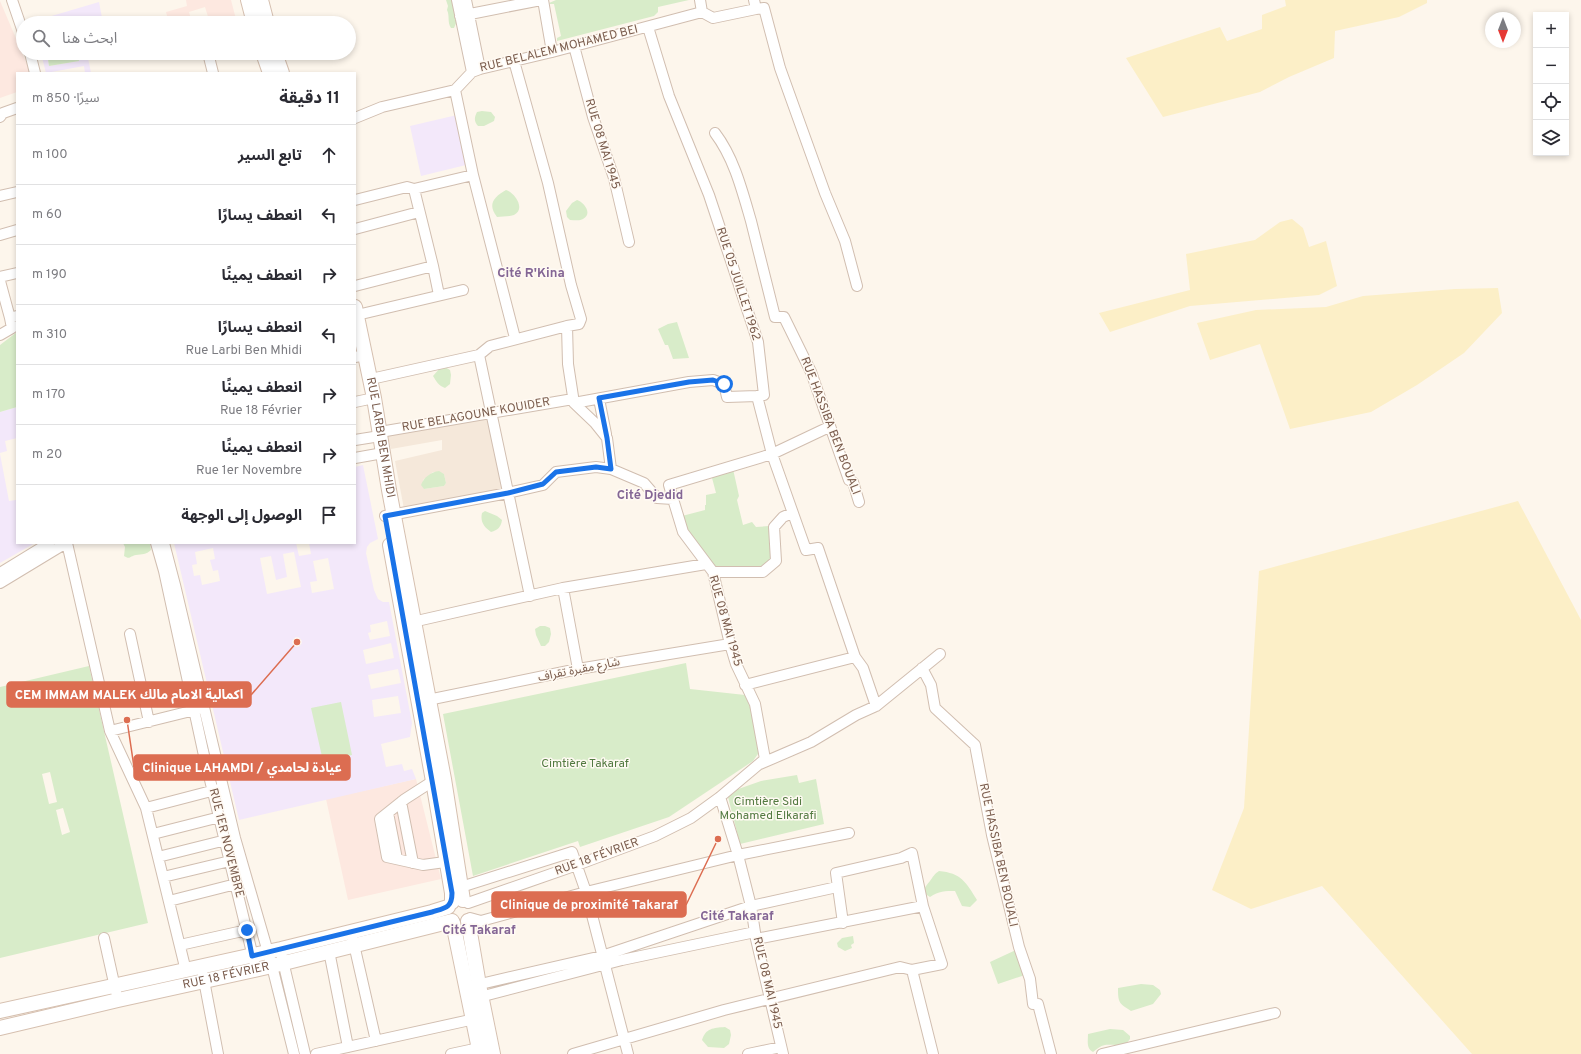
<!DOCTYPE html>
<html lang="ar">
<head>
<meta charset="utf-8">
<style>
  body { margin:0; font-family:Overpass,"Noto Sans Arabic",sans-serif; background:#f7f7f7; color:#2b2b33; direction:rtl }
  .controls { position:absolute; right:12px; top:12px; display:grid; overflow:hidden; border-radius:0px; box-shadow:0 2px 6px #0003 }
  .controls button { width:36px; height:36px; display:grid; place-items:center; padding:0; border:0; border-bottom:1px solid #e1e1e2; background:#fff; color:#2b2b33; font:20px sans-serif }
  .compass { position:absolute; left:1485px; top:12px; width:36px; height:36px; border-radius:50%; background:#fff; box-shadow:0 2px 6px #0003; rotate:180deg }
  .stop { position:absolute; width:12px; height:12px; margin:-9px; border:3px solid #1a73e8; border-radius:50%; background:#fff }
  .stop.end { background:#1a73e8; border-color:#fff; box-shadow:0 1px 4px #0008 }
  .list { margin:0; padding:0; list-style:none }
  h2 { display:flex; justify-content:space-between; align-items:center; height:52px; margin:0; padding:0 16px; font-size:17px }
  h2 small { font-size:13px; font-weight:400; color:#7c7c81 }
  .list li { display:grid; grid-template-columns:26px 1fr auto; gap:12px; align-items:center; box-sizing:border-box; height:60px; padding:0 16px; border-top:1px solid #e1e1e2 }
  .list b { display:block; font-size:15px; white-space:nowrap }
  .list p { margin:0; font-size:13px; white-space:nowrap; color:#7c7c81 }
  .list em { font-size:13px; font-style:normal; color:#7c7c81 }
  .icon { flex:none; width:22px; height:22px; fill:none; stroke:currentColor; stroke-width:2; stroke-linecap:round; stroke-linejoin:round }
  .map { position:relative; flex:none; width:1581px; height:1054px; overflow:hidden; direction:ltr }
  .search { position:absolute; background:#fff; box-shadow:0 2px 6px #0003; left:16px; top:16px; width:340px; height:44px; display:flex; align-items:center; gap:10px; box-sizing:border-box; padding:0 14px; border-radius:22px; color:#7c7c81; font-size:15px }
  .panel { position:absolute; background:#fff; box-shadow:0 2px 6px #0003; left:16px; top:72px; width:340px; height:472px; border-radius:0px; direction:rtl }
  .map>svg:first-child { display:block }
  .residential { fill:#f5e8da; fill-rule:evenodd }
  .commercial { fill:#fde8e0 }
  .education { fill:#f3e8fa; fill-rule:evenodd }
  .green { fill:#d8ecc9; fill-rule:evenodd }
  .sand { fill:#fcefc7 }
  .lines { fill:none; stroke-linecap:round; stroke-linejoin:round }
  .street-casing { stroke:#d1beb0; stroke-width:12 }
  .secondary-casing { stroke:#d6c0b0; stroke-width:16 }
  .street { stroke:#fff; stroke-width:10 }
  .secondary { stroke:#fff; stroke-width:14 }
  .route { stroke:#1a73e8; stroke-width:5 }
  .labels { text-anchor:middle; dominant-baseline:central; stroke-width:3; stroke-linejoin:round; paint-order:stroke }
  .street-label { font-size:12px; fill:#7a5c4d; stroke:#fffaf3 }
  .park-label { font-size:12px; fill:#537a41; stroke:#fffaf3 }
  .neighbourhood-label { font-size:13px; font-weight:bold; fill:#846695; stroke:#fffaf3 }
  .leader { fill:none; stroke:#dc6d51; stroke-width:1.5 }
  .callout-dot { fill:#dc6d51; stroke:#fffaf3; stroke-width:1.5 }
  .callout { fill:#dc6d51; stroke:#dc6d51; stroke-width:1.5 }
  .callout-label { font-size:13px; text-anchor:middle; font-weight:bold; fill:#fff }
</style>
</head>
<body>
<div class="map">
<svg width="1581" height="1054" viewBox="0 0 1581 1054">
  <rect width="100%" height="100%" fill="#fdf6ec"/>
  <path class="residential" d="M488 417 502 492 404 509 395 461 442 450V440L391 449 387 434ZM433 472 444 474 446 483 444 486 424 489 423 480Z"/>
  <path class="commercial" d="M186 0H231L237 23H210L205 7 189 12 191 20 179 23H169L166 12 187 6Z
    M0 1 30 71 29 73H17V92L0 98Z
    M416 779 441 879 348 900 326 799Z"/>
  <path class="education" d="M99 2 103 23H72L71 17 36 23 38 20Z
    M41 53H47L49 66 79 61 78 53H87L91 73H85L84 66 46 73Z
    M457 115 466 165 421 176 410 126Z
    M17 407V438L5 441 7 451 0 453V412Z
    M0 454 9 501 16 500 17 508V543H35L0 563Z
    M363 465 378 539 370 543 367 547 366 553 374 590 378 599 383 602H389L412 723 410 737 381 744 386 767 402 764 404 771 412 769 416 779 239 820 174 543H296L299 556 311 554 309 543H355V467ZM213 548 215 559 210 560 213 571 218 570 220 581 202 585 200 575 194 576 192 565 197 564 195 552ZM294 552 301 587 267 594 260 558 271 556 276 580 287 577 283 554ZM328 558 334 589 312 593 310 582 317 581 313 561ZM387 621 390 636 370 640 368 633 371 632 370 625ZM391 643 394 658 366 664 363 650ZM398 669 401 683 371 689 368 675ZM398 696 401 713 374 717 372 700Z"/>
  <path class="green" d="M446 0H453L457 21 454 28H451C447 22 450 16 447 10L448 6Z
    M556 0H689L658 7V12L654 16 557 41V38L561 36 554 4H550L549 3Z
    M47 53H78L79 61 49 66Z
    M482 111 491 112 495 117 494 121 484 126H478C474 121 474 118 477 112Z
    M506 190C515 193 526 209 514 215 508 217 502 216 497 217 487 204 494 197 506 190Z
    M577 200C584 202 593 214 583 219 580 221 575 220 570 220L567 217 566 211 572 203Z
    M677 322 689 358 673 359 668 345H665L658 329 668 324Z
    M17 332V407L0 412V345Z
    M445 367 450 370 451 375 450 384 445 388C439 386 436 381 433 376L440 368Z
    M733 469 739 496 737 500 743 525 752 522 756 527 769 526V530L772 533 773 561 764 568 726 570 713 567 685 528 682 516 705 510V505H706V495L716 493 711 474Z
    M439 471 444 474 446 483 444 486 424 489 421 485C424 477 431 472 439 471Z
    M485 511 497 516 502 520C501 527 498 530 491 532 484 527 480 522 482 513Z
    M123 543H150L151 550C146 555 142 554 136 555 130 556 130 560 124 556L125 547Z
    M540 626H545L550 628 551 634 549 642 545 646H541L536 635 535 629Z
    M686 663 690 689 745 695 750 707 760 751 753 761 669 817 580 847 578 841 473 876 443 714Z
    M89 666 148 923 0 958V687ZM50 772 57 802 49 804 42 774ZM63 808 70 832 62 835 56 810Z
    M341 702 352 755 323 761 311 708Z
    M797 775 799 783 816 779 824 824 740 844 727 793 761 781Z
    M939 871C961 873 966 882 977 900L970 907 962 906 955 891C945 891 939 891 930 897 920 892 925 887 930 881 933 877 934 874 939 871Z
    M853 936 854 943 851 945 852 948 845 951 838 947 837 943 842 938Z
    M1018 949 1025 975 998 984 990 962Z
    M1141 984 1153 985 1160 990 1161 994 1153 1004 1131 1011C1119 1003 1118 1003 1118 988Z
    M725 1027 730 1030 731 1035 729 1044 724 1048 708 1047 702 1040C706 1028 713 1028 725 1027Z
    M1110 1029 1123 1030 1130 1036V1039C1124 1048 1113 1044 1105 1045 1100 1046 1097 1049 1093 1052 1086 1048 1088 1041 1088 1034Z"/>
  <path class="sand" d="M1285 0H1427V3L1399 17 1335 31 1334 58 1289 77 1260 92 1163 117 1126 58 1220 27 1227 41 1262 29V15L1286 6Z
    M1292 219 1303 228 1309 247 1326 241 1337 286 1319 295 1190 306 1110 332 1099 313 1190 290 1186 254 1255 240 1280 222Z
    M1498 288 1502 313 1464 353 1417 385 1371 412 1290 429 1260 344 1210 360 1197 323 1256 310 1326 307 1363 296 1455 289Z
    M1518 501 1581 620V1054H1472L1322 886 1251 909 1212 890 1244 808 1259 571Z"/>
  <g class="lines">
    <defs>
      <path id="street" d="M12 0 23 32
        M457 0 472 72
        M466 0 480 69
        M543 0 552 52
        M700 0 702 12
        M756 9 764 8 780 68 825 193 845 241 857 286
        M702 12 713 18 756 9 754 0
        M460 16 541 0
        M648 27 669 96 709 195 758 342 764 395 757 396 772 454 806 550 818 548 855 657 863 668 876 706
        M574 46 593 117 614 178 629 242
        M30 53 35 73
        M208 53 213 73
        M514 61 548 183 571 285 581 319 579 324 567 326 568 364 574 403 595 423 607 438 611 469
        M0 117 3 113 17 108
        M355 118 382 107 455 90 472 72 480 69 552 52 702 12
        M715 133C734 158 742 190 751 221 759 253 767 285 775 317H784L811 372 849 480 853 482 859 502
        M473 175 515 338
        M0 196 17 192
        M355 200 407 187 414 189 473 175 455 90
        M355 229 419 212
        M0 235 17 230
        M433 266 439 295
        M0 277 17 273
        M0 281 10 318 17 316
        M355 286 433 266 414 189
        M357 315 463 290
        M0 335 12 328 10 318
        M479 355 530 596
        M355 357 366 355
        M371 379 479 355 490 346 567 326
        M599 399 606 434
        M355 402 374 398
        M574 403 689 382 713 380 724 384 727 397 757 396
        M380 432 573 399
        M355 440 380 436
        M355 458 383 453
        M673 499 669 485 772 454 829 427
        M385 516 508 493 543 485 556 472 596 467 611 469 644 483 657 498 673 499 683 532 713 572 730 644 736 664 755 704 765 759 720 797 691 818 655 836 577 865 468 903
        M67 543 110 731 146 808 186 971
        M156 543 164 571 203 751 254 961
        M164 543 175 585 235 838 272 966 294 1054
        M713 572H763L776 561 774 527 783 517 792 513
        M0 573 49 543
        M0 583 66 543
        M563 588 578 669
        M408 623 563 588 706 564
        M130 634 149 722
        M922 668 931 685 935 708 975 745 992 835 1019 947 1030 979 1033 1004H1038L1051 1054
        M745 685 855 657
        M423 701 578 669 730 644
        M110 731 199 709
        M760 764 811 742 856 715 876 706 940 654
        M439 780 433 781 405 799 380 819 387 857 423 865 452 861
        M720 797 738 855 751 906 756 939 783 1054
        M401 802 413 863
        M146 808 219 789
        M388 813 397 859
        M153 834 220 817
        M158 857 230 839
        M163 877 230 861
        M461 887 572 852 586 892 628 1054
        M169 901 236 884
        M470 918 481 921 586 892 738 855 849 833
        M104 938 116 992
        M756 939 923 906
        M353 940 376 1041
        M180 945 247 930
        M329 951 348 1047
        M282 957 305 1054
        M912 970 933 1054
        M203 975 218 1054
        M472 986 602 956 751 906 837 887
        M476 998 622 960 755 932
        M316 1054 479 1018
        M451 1054 479 1048
        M573 1054 724 1010 900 967 912 970 942 964 923 906 912 853 901 858 836 873 843 923
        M748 1054 781 1047
        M1102 1054 1275 1013"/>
      <g id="secondary">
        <path d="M248 0 254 23"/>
        <path d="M261 0 267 23"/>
        <path d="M263 53 270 73"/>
        <path d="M275 53 282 73"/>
        <path id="s1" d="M355 307 374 398 389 490 444 779 463 900"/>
        <path d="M390 545 433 781 452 893V902"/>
        <path d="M468 921 479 985 493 1054"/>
        <path d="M453 923 480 1054"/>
        <path d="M0 1011 281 949 432 912 448 907"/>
        <path id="s2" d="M0 1028 118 1000 272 966 452 921"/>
      </g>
    </defs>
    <use href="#street" class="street-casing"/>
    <use href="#secondary" class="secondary-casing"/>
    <use href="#street" class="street"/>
    <use href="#secondary" class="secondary"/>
  </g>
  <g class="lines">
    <path class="route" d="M247 930 252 956 432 912C445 908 452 908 452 893L385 516 508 493 543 484 556 472 596 467 611 469 607 438 599 398 689 382 713 380 724 384"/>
  </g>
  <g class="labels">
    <g class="street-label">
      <text transform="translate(559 49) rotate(-14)">RUE BELALEM MOHAMED BEI</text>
      <text transform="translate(602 144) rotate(73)">RUE 08 MAI 1945</text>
      <text transform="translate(738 284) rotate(72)">RUE 05 JUILLET 1962</text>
      <text transform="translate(476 415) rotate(-10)">RUE BELAGOUNE KOUIDER</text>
      <text transform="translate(830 426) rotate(69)">RUE HASSIBA BEN BOUALI</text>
      <text stroke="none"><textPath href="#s1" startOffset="133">RUE LARBI BEN MHIDI</textPath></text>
      <text transform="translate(725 621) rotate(74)">RUE 08 MAI 1945</text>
      <text transform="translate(579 670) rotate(-11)">شارع مقبرة تقراف</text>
      <text transform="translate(226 843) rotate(76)">RUE 1ER NOVEMBRE</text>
      <text transform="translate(998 855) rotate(78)">RUE HASSIBA BEN BOUALI</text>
      <text transform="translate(597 857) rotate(-20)">RUE 18 FÉVRIER</text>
      <text stroke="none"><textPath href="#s2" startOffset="232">RUE 18 FÉVRIER</textPath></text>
      <text transform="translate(767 983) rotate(77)">RUE 08 MAI 1945</text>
    </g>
    <g class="park-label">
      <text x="585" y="764">Cimtière Takaraf</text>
      <text x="768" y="802">Cimtière Sidi<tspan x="768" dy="14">Mohamed Elkarafi</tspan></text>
    </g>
    <g class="neighbourhood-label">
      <text x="531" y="274">Cité R'Kina</text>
      <text x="650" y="496">Cité Djedid</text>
      <text x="737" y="917">Cité Takaraf</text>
      <text x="479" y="931">Cité Takaraf</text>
    </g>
  </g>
  <path class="leader" d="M297 642L251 695M127 720L134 767M718 839L686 905"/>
  <g class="callout-dot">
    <circle cx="297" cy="642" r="4"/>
    <circle cx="127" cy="720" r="4"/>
    <circle cx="718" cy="839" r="4"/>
  </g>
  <g class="callout">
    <rect x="7" y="682" width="244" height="25" rx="4"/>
    <rect x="134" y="755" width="216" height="25" rx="4"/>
    <rect x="492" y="892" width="194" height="25" rx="4"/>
  </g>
  <g class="callout-label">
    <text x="129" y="699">CEM IMMAM MALEK اكمالية الامام مالك</text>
    <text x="242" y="772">Clinique LAHAMDI / عيادة لحامدي</text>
    <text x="589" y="909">Clinique de proximité Takaraf</text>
  </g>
</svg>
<div class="controls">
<button>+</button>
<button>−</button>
<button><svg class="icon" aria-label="locate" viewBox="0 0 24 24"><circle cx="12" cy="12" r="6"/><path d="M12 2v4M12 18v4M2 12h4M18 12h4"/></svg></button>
<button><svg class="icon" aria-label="layers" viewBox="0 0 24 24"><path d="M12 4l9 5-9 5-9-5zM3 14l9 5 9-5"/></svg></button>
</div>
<svg class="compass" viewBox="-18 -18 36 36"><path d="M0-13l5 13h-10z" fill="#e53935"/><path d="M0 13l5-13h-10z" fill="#7c7c81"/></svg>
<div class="stop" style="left:724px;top:384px"></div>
<div class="stop end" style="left:247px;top:930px"></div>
<div class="search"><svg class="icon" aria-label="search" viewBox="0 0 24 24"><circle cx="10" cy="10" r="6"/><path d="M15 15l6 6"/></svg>ابحث هنا</div>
<section class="panel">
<h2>11 دقيقة<small>سيرًا · 850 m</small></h2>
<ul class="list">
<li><svg class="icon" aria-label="ahead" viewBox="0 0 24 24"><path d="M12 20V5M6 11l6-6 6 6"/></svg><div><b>تابع السير</b></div><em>100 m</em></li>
<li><svg class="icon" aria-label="left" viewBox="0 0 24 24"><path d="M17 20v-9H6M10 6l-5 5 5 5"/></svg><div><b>انعطف يسارًا</b></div><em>60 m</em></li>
<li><svg class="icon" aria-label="right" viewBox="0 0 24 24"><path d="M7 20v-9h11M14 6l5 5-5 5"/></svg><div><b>انعطف يمينًا</b></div><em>190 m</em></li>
<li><svg class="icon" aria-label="left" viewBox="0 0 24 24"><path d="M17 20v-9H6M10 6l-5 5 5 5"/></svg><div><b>انعطف يسارًا</b><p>Rue Larbi Ben Mhidi</p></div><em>310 m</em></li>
<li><svg class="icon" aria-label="right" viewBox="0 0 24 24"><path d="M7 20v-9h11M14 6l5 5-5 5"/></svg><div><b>انعطف يمينًا</b><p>Rue 18 Février</p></div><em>170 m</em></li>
<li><svg class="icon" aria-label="right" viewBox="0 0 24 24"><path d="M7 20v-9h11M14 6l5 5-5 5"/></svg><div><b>انعطف يمينًا</b><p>Rue 1er Novembre</p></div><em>20 m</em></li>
<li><svg class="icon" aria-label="arrive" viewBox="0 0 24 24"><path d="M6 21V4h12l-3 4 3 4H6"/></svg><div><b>الوصول إلى الوجهة</b></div></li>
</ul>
</section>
</div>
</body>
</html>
